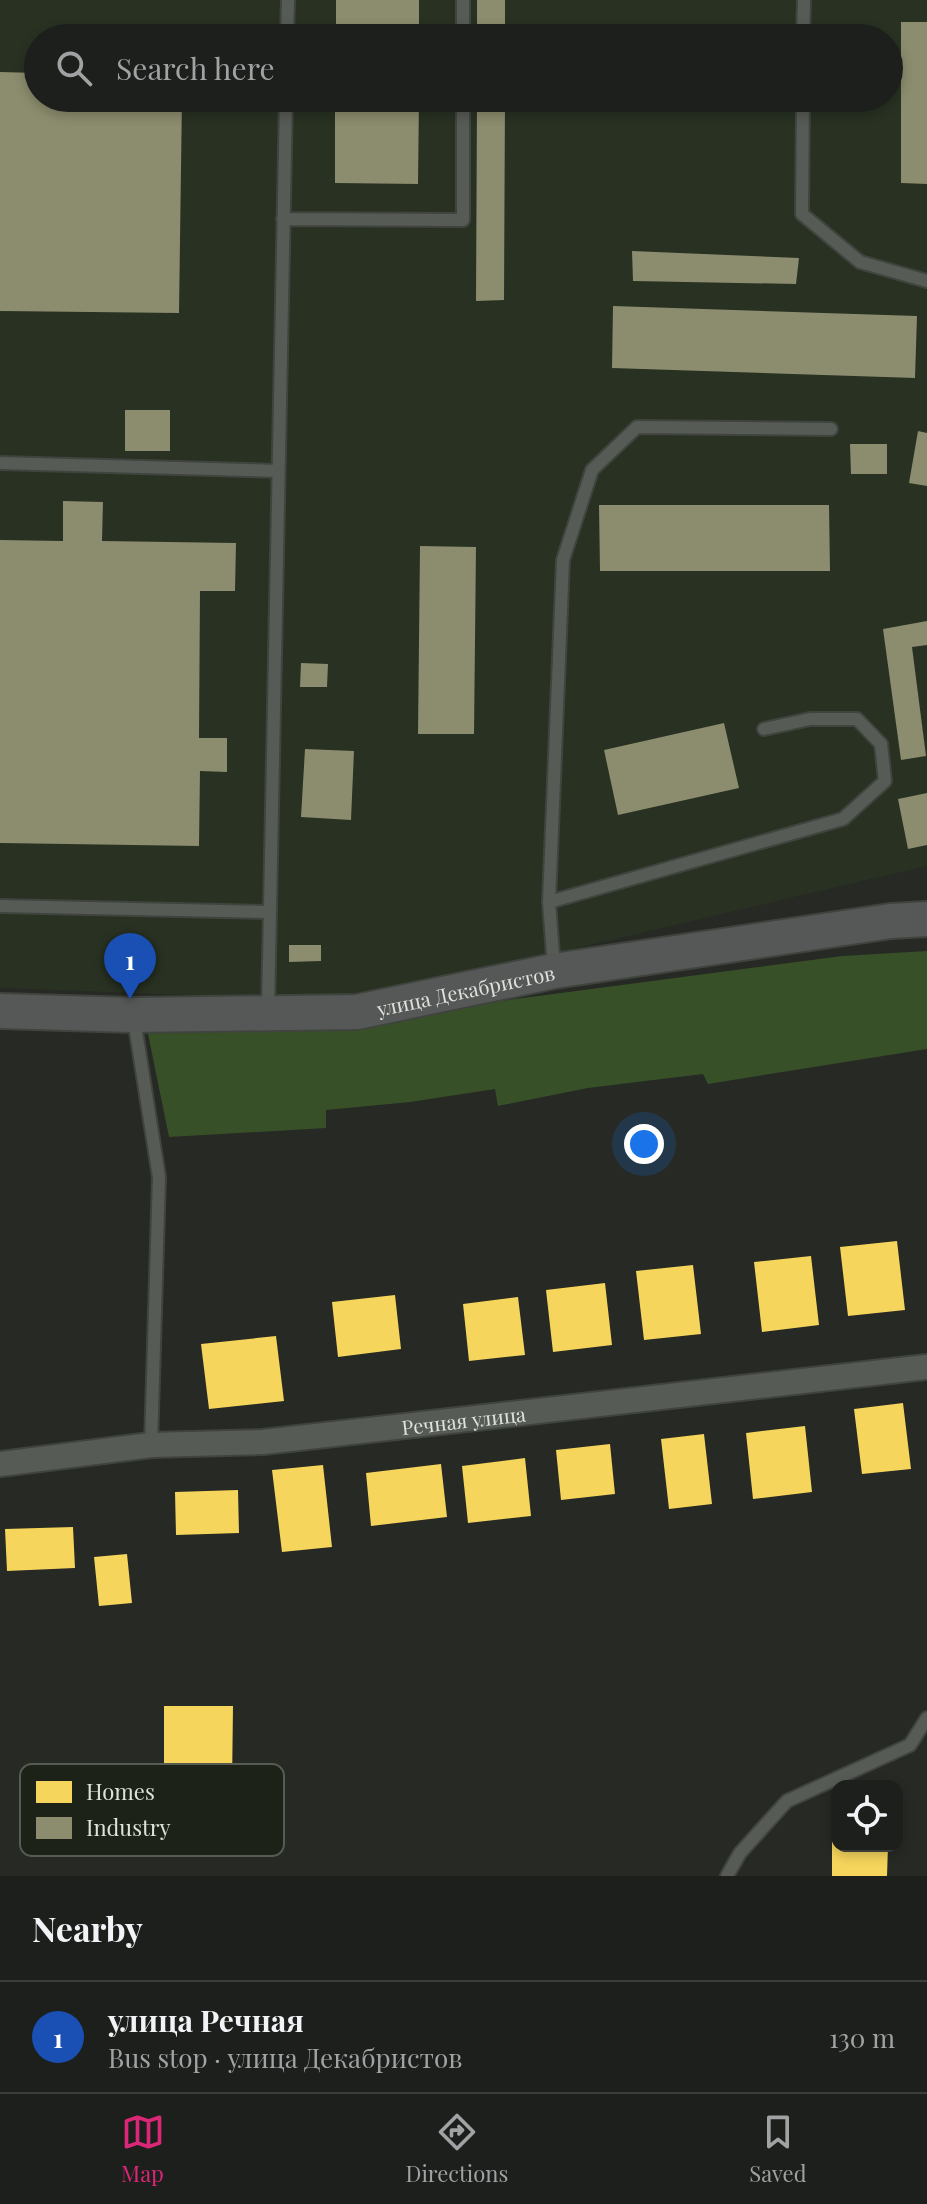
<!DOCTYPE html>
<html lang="en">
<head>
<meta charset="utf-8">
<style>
  body { margin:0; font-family:"Playfair Display",serif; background:#292c28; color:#f1f3f6 }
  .controls { position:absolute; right:24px; bottom:24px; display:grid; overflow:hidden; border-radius:16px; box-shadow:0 4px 12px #0003 }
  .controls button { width:72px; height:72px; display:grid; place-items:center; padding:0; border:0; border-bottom:2px solid #3a3d3a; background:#1c1f1b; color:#f1f3f6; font:40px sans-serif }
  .you { position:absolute; left:644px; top:1144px; width:28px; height:28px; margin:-20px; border:6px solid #fff; border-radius:50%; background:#1a73e8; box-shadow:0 0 0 12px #1a73e833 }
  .badge { display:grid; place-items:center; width:52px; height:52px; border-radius:50%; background:#db2777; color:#fff; font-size:26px; font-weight:700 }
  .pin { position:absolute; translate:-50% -66px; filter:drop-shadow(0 2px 4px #0008) }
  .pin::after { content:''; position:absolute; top:42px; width:28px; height:24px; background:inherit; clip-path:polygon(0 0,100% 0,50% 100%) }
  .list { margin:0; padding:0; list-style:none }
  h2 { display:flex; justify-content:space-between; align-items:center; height:104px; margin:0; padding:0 32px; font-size:34px }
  h2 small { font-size:26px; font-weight:400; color:#a0a2a3 }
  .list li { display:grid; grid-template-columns:52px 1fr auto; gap:24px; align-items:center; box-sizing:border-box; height:112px; padding:0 32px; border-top:2px solid #3a3d3a }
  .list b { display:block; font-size:30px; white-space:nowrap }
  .list p { margin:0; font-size:26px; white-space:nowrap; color:#a0a2a3 }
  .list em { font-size:26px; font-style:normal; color:#a0a2a3 }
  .icon { flex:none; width:44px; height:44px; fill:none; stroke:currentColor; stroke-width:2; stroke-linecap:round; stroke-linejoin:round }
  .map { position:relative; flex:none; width:927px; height:1876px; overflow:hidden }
  .search { position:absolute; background:#1c1f1b; box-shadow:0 4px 12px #0003; left:24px; right:24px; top:24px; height:88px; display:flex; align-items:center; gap:20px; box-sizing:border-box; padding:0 28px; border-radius:44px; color:#a0a2a3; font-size:30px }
  .sheet { height:216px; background:#1c1f1b }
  nav { display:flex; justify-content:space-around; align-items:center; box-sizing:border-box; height:112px; border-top:2px solid #3a3d3a; background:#1c1f1b; font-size:22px; color:#a0a2a3 }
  nav a { display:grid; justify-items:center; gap:4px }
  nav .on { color:#db2777 }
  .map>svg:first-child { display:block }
  .built { fill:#283122; fill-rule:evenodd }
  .green { fill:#385027 }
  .homes { fill:#f6d55c }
  .industry { fill:#8c8c6e }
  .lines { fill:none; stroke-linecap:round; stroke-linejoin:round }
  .lane-casing { stroke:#40443e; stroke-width:16 }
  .street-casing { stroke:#40443e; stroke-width:28 }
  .secondary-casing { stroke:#40443e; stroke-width:38 }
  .lane { stroke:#575b55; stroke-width:12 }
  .street { stroke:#575b55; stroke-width:24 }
  .secondary { stroke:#565858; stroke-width:34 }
  .labels { text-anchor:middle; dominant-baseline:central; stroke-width:8; stroke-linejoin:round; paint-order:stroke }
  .street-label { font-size:20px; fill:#dee2db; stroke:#1c2218 }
  .key { fill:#1c2218; stroke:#565c52; stroke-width:2 }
  .key-label { font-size:22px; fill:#dee2db }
</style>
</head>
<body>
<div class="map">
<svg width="927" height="1876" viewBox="0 0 927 1876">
  <rect width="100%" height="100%" fill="#262924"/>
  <path class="built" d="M0 0H927V866L350 1001 0 988ZM38 38H889V98H38Z"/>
  <path class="green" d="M927 951V1049L708 1084 703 1074 588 1088 498 1106 495 1089 410 1102 326 1110V1128L169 1137 146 1024 357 1020 842 956Z"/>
  <path class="homes" d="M897 1241 905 1310 848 1316 840 1247Z
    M811 1256 819 1325 762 1332 754 1262Z
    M693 1265 701 1334 644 1340 636 1271Z
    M605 1283 612 1345 553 1352 546 1290Z
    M395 1295 401 1349 338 1357 332 1302Z
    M518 1297 525 1355 469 1361 463 1304Z
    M276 1336 284 1401 209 1409 201 1344Z
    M903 1403 911 1469 862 1474 854 1409Z
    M805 1426 812 1492 753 1499 746 1433Z
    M704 1434 712 1504 669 1509 661 1439Z
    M610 1444 615 1494 561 1500 556 1450Z
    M525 1458 531 1516 468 1523 462 1466Z
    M441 1464 447 1517 371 1526 366 1473Z
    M323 1465 332 1547 282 1552 272 1470Z
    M238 1490 239 1533 176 1535 175 1492Z
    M73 1527 75 1568 7 1571 5 1529Z
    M127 1554 132 1603 99 1606 94 1557Z
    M164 1706H233L232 1787H164Z
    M832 1837H837V1846H888L887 1876H832Z"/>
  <path class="industry" d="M336 0H419V38H336Z
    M477 0H505V38H477Z
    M901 22H927V184L901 183Z
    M0 72 38 73V98H182L179 313 0 311Z
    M335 98H419L418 184 335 183Z
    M477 98H505L504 300 476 301Z
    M632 251 799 258 796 284 633 281Z
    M613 306 917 316 915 378 612 368Z
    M125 410H170V451H125Z
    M918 431 927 433V486L909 483Z
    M850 444H887V474H851Z
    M63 501 103 502 102 541 236 543 235 591H200L199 738H227V772L200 771 199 846 0 843V540L63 541Z
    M599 505H829L830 571H600Z
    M420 546 476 547 474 734H418Z
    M927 621V645L912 647 926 756 901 760 883 629Z
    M301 663 328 664 327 687H300Z
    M724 723 739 788 618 815 604 750Z
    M305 749 354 751 351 820 301 817Z
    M927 793V845L908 849 898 799Z
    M289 945H321V961L289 962Z"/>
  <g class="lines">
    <defs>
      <path id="lane" d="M287 38 288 0
        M463 38V0
        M803 38 804 0
        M803 98 802 214 860 262 927 281
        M283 219 463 220V98
        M0 463 278 471
        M549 902 843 819 885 781 881 744 857 719H810L764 729
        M0 906 270 912
        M554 968 549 902 563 560 592 470 637 427 831 429
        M268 1011 286 98
        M134 1019 159 1177 151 1445
        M727 1876 740 1853 787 1801 910 1745 927 1718"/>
      <g id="street">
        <path id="s1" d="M0 1464 151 1445 263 1442 927 1367"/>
      </g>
      <g id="secondary">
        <path id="s2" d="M0 1011 133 1015 357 1012 554 971 891 921 927 919"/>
      </g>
    </defs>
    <use href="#lane" class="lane-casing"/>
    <use href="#street" class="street-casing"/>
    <use href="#secondary" class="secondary-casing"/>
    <use href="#lane" class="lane"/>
    <use href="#street" class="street"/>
    <use href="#secondary" class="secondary"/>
  </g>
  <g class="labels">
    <g class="street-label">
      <text stroke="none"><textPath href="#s2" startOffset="468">улица Декабристов</textPath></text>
      <text stroke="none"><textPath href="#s1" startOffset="466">Речная улица</textPath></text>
    </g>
  </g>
  <rect x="20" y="1764" width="264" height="92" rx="12" class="key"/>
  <rect x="36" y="1781" width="36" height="22" fill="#f6d55c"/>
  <rect x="36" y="1817" width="36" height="22" fill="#8c8c6e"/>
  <g class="key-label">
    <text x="86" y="1800">Homes</text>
    <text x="86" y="1836">Industry</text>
  </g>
</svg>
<div class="controls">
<button><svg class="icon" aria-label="locate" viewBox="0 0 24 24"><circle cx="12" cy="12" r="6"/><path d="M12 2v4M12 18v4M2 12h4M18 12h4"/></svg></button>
</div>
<div class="you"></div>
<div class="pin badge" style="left:130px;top:999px;background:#1a4fb4">1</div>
<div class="search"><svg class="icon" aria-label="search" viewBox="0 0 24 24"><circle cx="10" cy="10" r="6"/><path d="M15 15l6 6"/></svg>Search here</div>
</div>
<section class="sheet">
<h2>Nearby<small></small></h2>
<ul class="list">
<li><span class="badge" style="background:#1a4fb4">1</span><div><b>улица Речная</b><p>Bus stop · улица Декабристов</p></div><em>130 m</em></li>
</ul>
</section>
<nav>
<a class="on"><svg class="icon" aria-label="map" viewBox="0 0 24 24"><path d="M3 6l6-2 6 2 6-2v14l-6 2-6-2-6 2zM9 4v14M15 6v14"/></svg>Map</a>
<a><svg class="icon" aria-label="directions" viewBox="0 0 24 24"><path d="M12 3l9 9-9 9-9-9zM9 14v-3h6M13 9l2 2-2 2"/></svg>Directions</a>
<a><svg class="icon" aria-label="saved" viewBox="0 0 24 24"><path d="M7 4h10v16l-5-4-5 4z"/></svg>Saved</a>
</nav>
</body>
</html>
